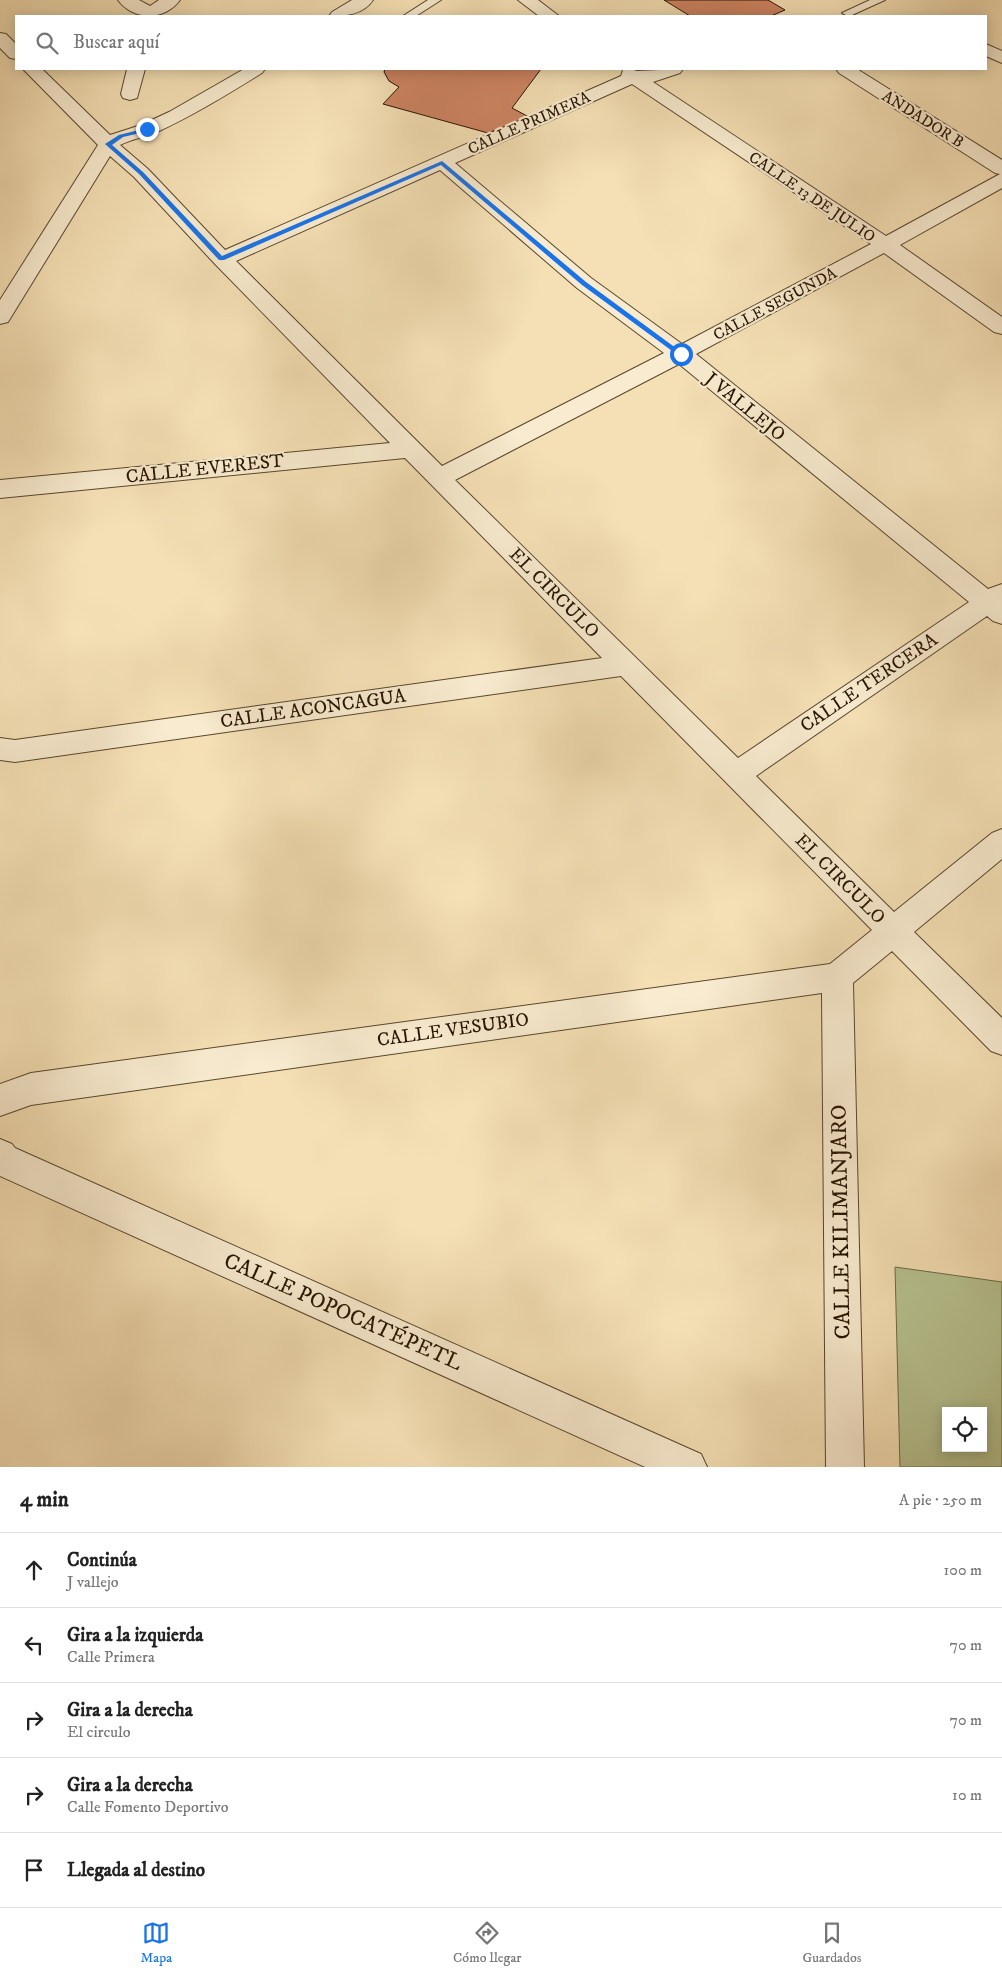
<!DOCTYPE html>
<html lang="es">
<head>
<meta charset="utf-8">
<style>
  body { margin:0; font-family:"IM FELL DW Pica",serif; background:#f2f2f2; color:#222 }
  .controls { position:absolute; right:15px; bottom:15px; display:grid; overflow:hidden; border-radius:0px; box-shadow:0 2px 12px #0003 }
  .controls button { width:45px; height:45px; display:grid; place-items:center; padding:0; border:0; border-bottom:1px solid #e0e0e0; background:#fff; color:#222; font:25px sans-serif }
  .stop { position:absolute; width:15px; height:15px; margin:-11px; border:4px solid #1a73e8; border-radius:50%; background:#fff }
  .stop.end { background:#1a73e8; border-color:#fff; box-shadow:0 1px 5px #0008 }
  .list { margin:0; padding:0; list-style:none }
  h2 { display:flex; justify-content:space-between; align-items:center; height:65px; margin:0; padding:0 20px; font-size:21px }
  h2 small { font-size:16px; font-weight:400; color:#767676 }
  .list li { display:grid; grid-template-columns:32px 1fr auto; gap:15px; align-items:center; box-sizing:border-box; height:75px; padding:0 20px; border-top:1px solid #e0e0e0 }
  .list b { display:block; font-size:19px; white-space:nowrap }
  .list p { margin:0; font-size:16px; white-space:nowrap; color:#767676 }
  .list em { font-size:16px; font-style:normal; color:#767676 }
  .icon { flex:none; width:28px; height:28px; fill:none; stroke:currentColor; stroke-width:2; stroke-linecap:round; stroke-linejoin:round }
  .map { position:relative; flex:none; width:1002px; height:1467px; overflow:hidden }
  .search { position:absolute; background:#fff; box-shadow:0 2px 12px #0003; left:15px; right:15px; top:15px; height:55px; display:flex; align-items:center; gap:12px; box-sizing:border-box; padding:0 18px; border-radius:0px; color:#767676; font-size:19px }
  .sheet { height:440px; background:#fff }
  nav { display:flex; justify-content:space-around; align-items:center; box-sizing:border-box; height:70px; border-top:1px solid #e0e0e0; background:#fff; font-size:14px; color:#767676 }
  nav a { display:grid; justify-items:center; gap:2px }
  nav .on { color:#1a73e8 }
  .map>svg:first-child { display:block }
  .green { fill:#b7c391; stroke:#6e6b48; fill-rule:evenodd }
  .building { fill:#ce8462; stroke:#251300 }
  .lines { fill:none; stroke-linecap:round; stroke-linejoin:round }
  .lane-casing { stroke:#59462d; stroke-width:2 }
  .street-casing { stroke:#59462d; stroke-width:2 }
  .lane { fill:#f8ebcf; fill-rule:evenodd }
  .street { fill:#f8ebcf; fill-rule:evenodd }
  .route { fill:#1a73e8 }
  .labels { text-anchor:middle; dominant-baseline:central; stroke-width:4.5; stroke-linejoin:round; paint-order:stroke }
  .far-street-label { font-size:16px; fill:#251300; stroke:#f8ebcf }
  .street-label { font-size:19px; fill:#251300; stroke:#f8ebcf }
  .near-street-label { font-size:22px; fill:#251300; stroke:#f8ebcf }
</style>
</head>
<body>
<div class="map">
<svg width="1002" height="1467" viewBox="0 0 1002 1467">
  <rect width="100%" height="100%" fill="#f5e0b5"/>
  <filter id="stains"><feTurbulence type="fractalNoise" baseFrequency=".004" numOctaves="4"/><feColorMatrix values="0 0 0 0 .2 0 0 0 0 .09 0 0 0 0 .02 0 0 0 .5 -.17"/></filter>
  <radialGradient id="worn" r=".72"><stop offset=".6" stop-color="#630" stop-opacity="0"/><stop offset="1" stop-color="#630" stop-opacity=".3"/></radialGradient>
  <path class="green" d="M895 1267 1002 1282V1467H900ZM946 1411H983V1448H946Z"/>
  <path class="building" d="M664 0H768L785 10 771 16H690Z
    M385 69H541L512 108 529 117 488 133 383 104 399 87 389 81 384 72Z"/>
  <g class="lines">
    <defs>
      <path id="lane" d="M428 0H441L416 16H403Z
        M870 0H885L852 15 848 16 842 13Z"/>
      <path id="street" d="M118 0H139L150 6 159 0H180C165 21 133 21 118 0Z
        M352 0H373C363 15 345 16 329 16L332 12Z
        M518 0H538L559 16H539Z
        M0 33 6 34 16 44V59L10 58 0 48Z
        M986 44 1002 51V63L986 56Z
        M23 69H42L110 135 141 125 169 112 244 69H265L262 73C228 94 194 115 157 132 145 137 132 139 120 145L148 169 225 250 621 76 623 70 630 69 637 71 683 69 680 73 653 82 886 236 1000 174 995 173 839 73 836 69H857L1002 160V188L900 245 1002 317V334L994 332 884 253 696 354 988 589 1002 584V624L993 621 987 616 756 776 894 912 992 833 1002 829V859L914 932 1002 1018V1055L991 1051 892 951 853 983 864 1467H826L822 993 31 1105 0 1116V1084L31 1073 830 964 872 930 621 676 15 762 0 760V738L15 740 602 658 405 458 0 498V480L390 443 215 264 134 177 110 156 8 322 0 324V300L98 145ZM632 84 871 244 682 344 591 278 455 163ZM440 170 577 288 664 353 442 466 236 261ZM679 364 969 602 738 758 455 480Z
        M127 69H145L137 98 130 100 123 98 121 94Z
        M0 1139 12 1144 15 1148 701 1454 707 1467H645L0 1176Z"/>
    </defs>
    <use href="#lane" class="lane-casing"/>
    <use href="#street" class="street-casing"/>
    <use href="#lane" class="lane"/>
    <use href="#street" class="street"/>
  </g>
  <path class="route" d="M147 128 149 131 123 137 112 145 143 172 222 256 442 161 586 282 684 354 679 356 582 285 441 165 224 260H219L139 174 105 144 119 135Z"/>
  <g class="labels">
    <g class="far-street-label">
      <text transform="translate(923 119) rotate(32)">ANDADOR B</text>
      <text transform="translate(529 123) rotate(-24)">CALLE PRIMERA</text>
      <text transform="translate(812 197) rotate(34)">CALLE 13 DE JULIO</text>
      <text transform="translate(775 304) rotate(-28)">CALLE SEGUNDA</text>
    </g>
    <g class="street-label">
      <text transform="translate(745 407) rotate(39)">J VALLEJO</text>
      <text transform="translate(205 469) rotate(-6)">CALLE EVEREST</text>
      <text transform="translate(554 593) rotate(45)">EL CIRCULO</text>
      <text transform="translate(869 683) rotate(-34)">CALLE TERCERA</text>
      <text transform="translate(313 709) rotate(-8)">CALLE ACONCAGUA</text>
      <text transform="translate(840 879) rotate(45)">EL CIRCULO</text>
      <text transform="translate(453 1030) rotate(-8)">CALLE VESUBIO</text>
    </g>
    <g class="near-street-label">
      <text transform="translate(841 1222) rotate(-91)">CALLE KILIMANJARO</text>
      <text transform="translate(343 1312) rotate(24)">CALLE POPOCATÉPETL</text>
    </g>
  </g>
  <rect width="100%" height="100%" filter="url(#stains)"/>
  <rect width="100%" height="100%" fill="url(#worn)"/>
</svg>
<div class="controls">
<button><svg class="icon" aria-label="locate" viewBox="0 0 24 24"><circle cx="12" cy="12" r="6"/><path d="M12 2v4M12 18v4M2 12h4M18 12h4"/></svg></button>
</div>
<div class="stop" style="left:681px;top:354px"></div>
<div class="stop end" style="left:147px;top:129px"></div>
<div class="search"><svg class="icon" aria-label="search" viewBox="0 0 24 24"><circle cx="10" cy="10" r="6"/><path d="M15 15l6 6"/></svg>Buscar aquí</div>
</div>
<section class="sheet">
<h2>4 min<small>A pie · 250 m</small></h2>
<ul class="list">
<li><svg class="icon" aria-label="ahead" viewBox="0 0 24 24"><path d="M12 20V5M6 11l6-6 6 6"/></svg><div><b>Continúa</b><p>J vallejo</p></div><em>100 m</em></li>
<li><svg class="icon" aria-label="left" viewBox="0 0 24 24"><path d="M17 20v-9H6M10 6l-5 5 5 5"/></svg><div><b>Gira a la izquierda</b><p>Calle Primera</p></div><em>70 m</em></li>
<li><svg class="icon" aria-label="right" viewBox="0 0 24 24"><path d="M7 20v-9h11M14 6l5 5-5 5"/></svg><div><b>Gira a la derecha</b><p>El circulo</p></div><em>70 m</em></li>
<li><svg class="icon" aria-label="right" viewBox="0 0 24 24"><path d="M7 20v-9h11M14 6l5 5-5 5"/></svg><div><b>Gira a la derecha</b><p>Calle Fomento Deportivo</p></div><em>10 m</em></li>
<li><svg class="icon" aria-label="arrive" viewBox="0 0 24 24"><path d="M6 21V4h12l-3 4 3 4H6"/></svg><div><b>Llegada al destino</b></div></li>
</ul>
</section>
<nav>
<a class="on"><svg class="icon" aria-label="map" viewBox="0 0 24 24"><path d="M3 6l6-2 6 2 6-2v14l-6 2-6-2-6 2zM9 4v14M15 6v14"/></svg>Mapa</a>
<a><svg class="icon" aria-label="directions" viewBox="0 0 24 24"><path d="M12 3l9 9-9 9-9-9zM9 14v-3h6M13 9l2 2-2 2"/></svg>Cómo llegar</a>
<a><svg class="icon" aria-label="saved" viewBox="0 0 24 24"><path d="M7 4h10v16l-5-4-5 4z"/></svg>Guardados</a>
</nav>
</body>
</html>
